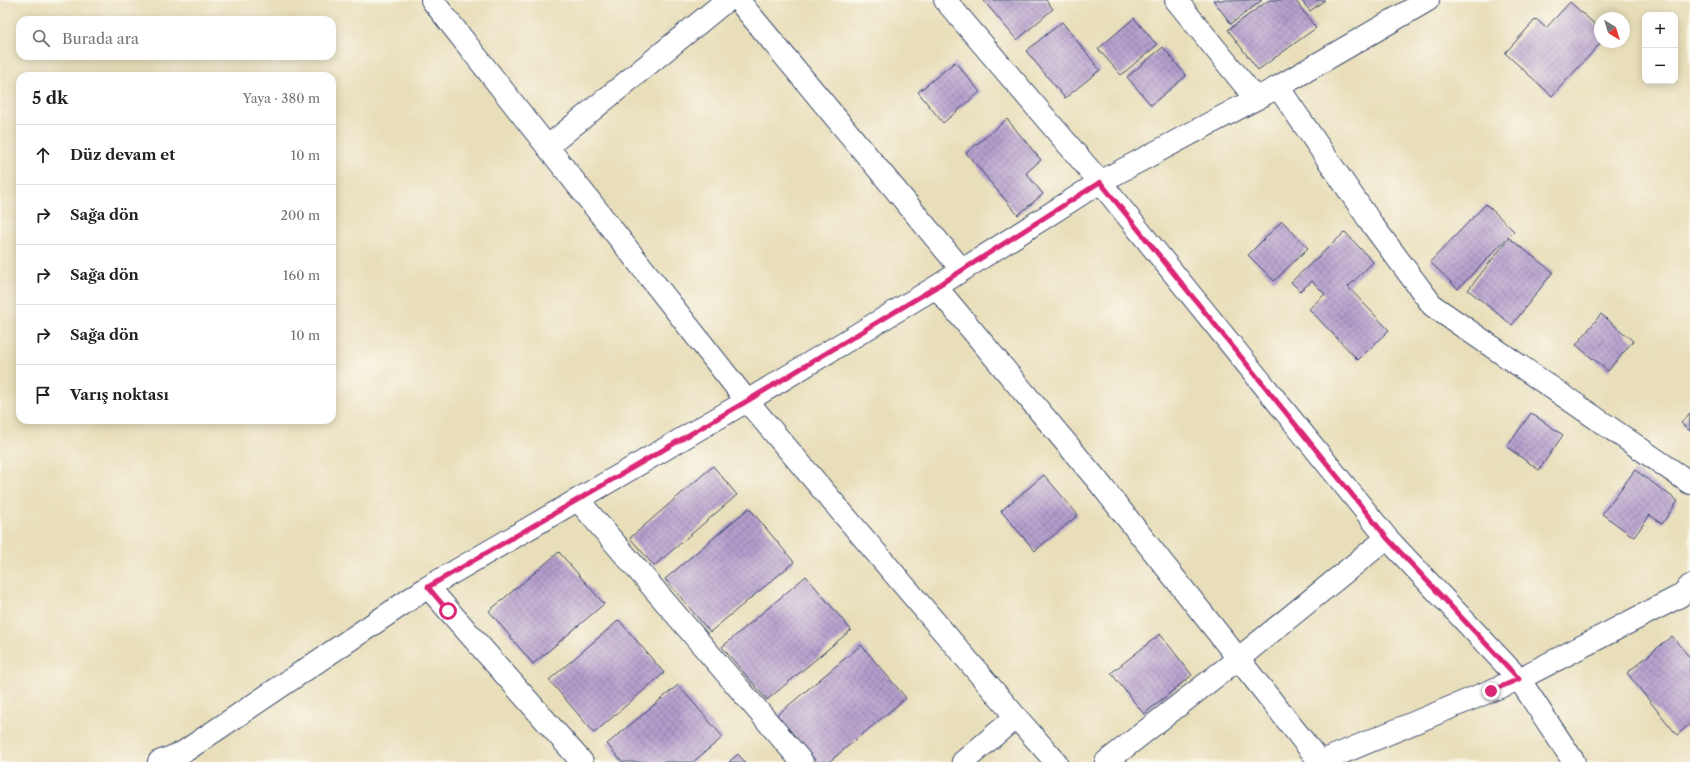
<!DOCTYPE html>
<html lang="tr">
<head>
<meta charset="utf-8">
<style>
  body { margin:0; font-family:"Libre Caslon Text",serif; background:#f6f6f6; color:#202124 }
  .controls { position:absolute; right:12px; top:12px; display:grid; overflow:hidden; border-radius:8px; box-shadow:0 2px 10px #0003 }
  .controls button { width:36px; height:36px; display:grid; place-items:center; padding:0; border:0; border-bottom:1px solid #e0e0e0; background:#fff; color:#202124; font:20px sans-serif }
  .compass { position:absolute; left:1594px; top:12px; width:36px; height:36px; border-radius:50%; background:#fff; box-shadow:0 2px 10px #0003; rotate:142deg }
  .stop { position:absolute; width:12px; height:12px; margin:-9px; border:3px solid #db2777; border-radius:50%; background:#fff }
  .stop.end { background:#db2777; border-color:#fff; box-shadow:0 1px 4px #0008 }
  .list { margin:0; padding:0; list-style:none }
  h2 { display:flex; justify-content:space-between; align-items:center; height:52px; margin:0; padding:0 16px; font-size:17px }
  h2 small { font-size:13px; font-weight:400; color:#757577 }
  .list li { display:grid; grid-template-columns:26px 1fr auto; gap:12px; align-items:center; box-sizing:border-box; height:60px; padding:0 16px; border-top:1px solid #e0e0e0 }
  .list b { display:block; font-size:15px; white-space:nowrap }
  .list em { font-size:13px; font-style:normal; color:#757577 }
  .icon { flex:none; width:22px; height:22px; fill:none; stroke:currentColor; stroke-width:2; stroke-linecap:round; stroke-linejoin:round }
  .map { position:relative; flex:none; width:1690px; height:762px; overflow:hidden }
  .search { position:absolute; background:#fff; box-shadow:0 2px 10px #0003; left:16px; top:16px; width:320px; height:44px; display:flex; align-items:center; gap:10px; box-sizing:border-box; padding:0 14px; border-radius:12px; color:#757577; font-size:15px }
  .panel { position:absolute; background:#fff; box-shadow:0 2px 10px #0003; left:16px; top:72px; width:320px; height:352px; border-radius:12px }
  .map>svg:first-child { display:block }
  .building { fill:url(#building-cross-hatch) }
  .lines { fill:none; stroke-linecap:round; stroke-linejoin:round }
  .street-casing { stroke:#3a496c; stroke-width:24 }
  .street { stroke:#fff; stroke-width:22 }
  .route { stroke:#db2777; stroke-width:5 }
</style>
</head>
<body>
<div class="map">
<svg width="1690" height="762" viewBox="0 0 1690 762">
  <defs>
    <pattern id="building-cross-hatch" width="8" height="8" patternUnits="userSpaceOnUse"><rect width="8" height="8" fill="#b49dcc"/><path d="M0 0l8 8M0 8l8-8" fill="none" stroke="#9280a9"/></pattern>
  </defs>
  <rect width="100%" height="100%" fill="#fbf7ec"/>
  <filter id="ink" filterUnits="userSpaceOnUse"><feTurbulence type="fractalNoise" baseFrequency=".025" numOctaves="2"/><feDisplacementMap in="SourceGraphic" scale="8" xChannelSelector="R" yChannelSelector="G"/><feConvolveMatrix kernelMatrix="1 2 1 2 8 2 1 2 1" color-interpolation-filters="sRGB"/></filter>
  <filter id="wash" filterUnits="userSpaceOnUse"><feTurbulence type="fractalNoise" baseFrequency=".012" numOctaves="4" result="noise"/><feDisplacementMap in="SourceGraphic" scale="16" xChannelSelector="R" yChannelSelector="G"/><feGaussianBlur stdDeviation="0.9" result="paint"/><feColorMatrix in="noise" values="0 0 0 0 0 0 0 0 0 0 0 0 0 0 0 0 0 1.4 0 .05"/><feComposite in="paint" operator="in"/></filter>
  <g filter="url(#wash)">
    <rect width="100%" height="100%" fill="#e8deb9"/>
    <g id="blocks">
      <path class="building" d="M983 0H1046L1053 9 1017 40Z
        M1213 0H1262L1231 24Z
        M1269 0H1295L1316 28 1258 70 1228 30Z
        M1301 0H1325L1310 11Z
        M1570 2 1600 29V42H1602L1552 96 1505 53 1536 19 1546 28Z
        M1134 18 1157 45 1121 75 1098 49Z
        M1062 22 1100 70 1065 98 1026 51Z
        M1163 47 1186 76 1151 105 1127 77Z
        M955 62 980 92 943 123 918 92Z
        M1007 119 1041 160 1026 173 1043 194 1018 215 966 153Z
        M1486 204 1514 231 1458 289 1430 262Z
        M1282 221 1308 248 1274 281 1248 255Z
        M1345 232 1373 262 1348 287 1389 330 1358 360 1309 309 1325 294 1312 281 1300 291 1291 282Z
        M1509 238 1553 272 1512 325 1468 290Z
        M1601 314 1633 341 1608 371 1576 345Z
        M1531 413 1563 435 1539 470 1507 447Z
        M1690 413V431L1681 423Z
        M713 466 737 495 654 566 630 538Z
        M1635 470 1678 501 1662 524 1650 515 1634 537 1602 514Z
        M1044 475 1078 515 1035 551 1001 511Z
        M749 508 794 562 710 632 665 579Z
        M559 552 604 604 533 664 489 611Z
        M806 576 851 630 767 700 722 647Z
        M619 620 664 673 594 733 549 680Z
        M1160 634 1192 675 1144 714 1111 673Z
        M1672 636 1690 658V724L1677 735 1627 673Z
        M861 645 906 698 829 762H817L777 715Z
        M678 685 723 737 693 762H622L607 744Z
        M738 754 745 762H729Z"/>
    </g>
  </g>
  <g filter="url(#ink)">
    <use href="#blocks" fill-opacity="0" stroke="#3a496c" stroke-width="1"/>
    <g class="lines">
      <defs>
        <path id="street" d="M432 0 747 401 1016 717 1056 762
          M738 0 962 270
          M945 0 1100 182 1387 538 1519 679 1574 762
          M1176 0 1256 99
          M1278 87 1374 227 1433 306 1690 483
          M547 147 727 0
          M936 287 1097 480 1320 762
          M578 500 802 762
          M428 587 582 762
          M159 762 182 753 428 587 747 401 936 287 1100 182 1278 87 1428 0
          M963 762 1016 717
          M1106 762 1238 659 1387 538
          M1320 762 1519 679 1680 596 1690 586"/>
      </defs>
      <use href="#street" class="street-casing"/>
      <use href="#street" class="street"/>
    </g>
  </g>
  <g class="lines" filter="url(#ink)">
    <path class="route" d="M448 611 428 587 747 401 936 287 1100 182 1387 538 1519 679 1491 691"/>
  </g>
</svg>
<div class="controls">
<button>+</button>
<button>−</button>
</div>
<svg class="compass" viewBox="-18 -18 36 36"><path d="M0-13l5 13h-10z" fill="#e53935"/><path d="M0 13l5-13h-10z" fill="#757577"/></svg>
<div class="stop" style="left:448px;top:611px"></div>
<div class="stop end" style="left:1491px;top:691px"></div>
<div class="search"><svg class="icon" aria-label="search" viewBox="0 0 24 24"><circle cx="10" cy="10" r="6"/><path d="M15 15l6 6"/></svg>Burada ara</div>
<section class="panel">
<h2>5 dk<small>Yaya · 380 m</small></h2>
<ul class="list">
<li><svg class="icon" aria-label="ahead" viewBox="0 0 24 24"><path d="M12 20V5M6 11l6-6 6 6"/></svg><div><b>Düz devam et</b></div><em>10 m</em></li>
<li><svg class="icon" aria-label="right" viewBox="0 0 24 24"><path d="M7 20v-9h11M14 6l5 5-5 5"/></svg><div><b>Sağa dön</b></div><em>200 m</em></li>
<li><svg class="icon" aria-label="right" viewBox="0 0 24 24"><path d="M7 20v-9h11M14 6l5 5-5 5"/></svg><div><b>Sağa dön</b></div><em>160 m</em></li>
<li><svg class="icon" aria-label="right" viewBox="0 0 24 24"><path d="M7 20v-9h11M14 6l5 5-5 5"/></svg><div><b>Sağa dön</b></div><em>10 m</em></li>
<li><svg class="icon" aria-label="arrive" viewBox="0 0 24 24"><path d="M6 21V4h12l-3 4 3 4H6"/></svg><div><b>Varış noktası</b></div></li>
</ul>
</section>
</div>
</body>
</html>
